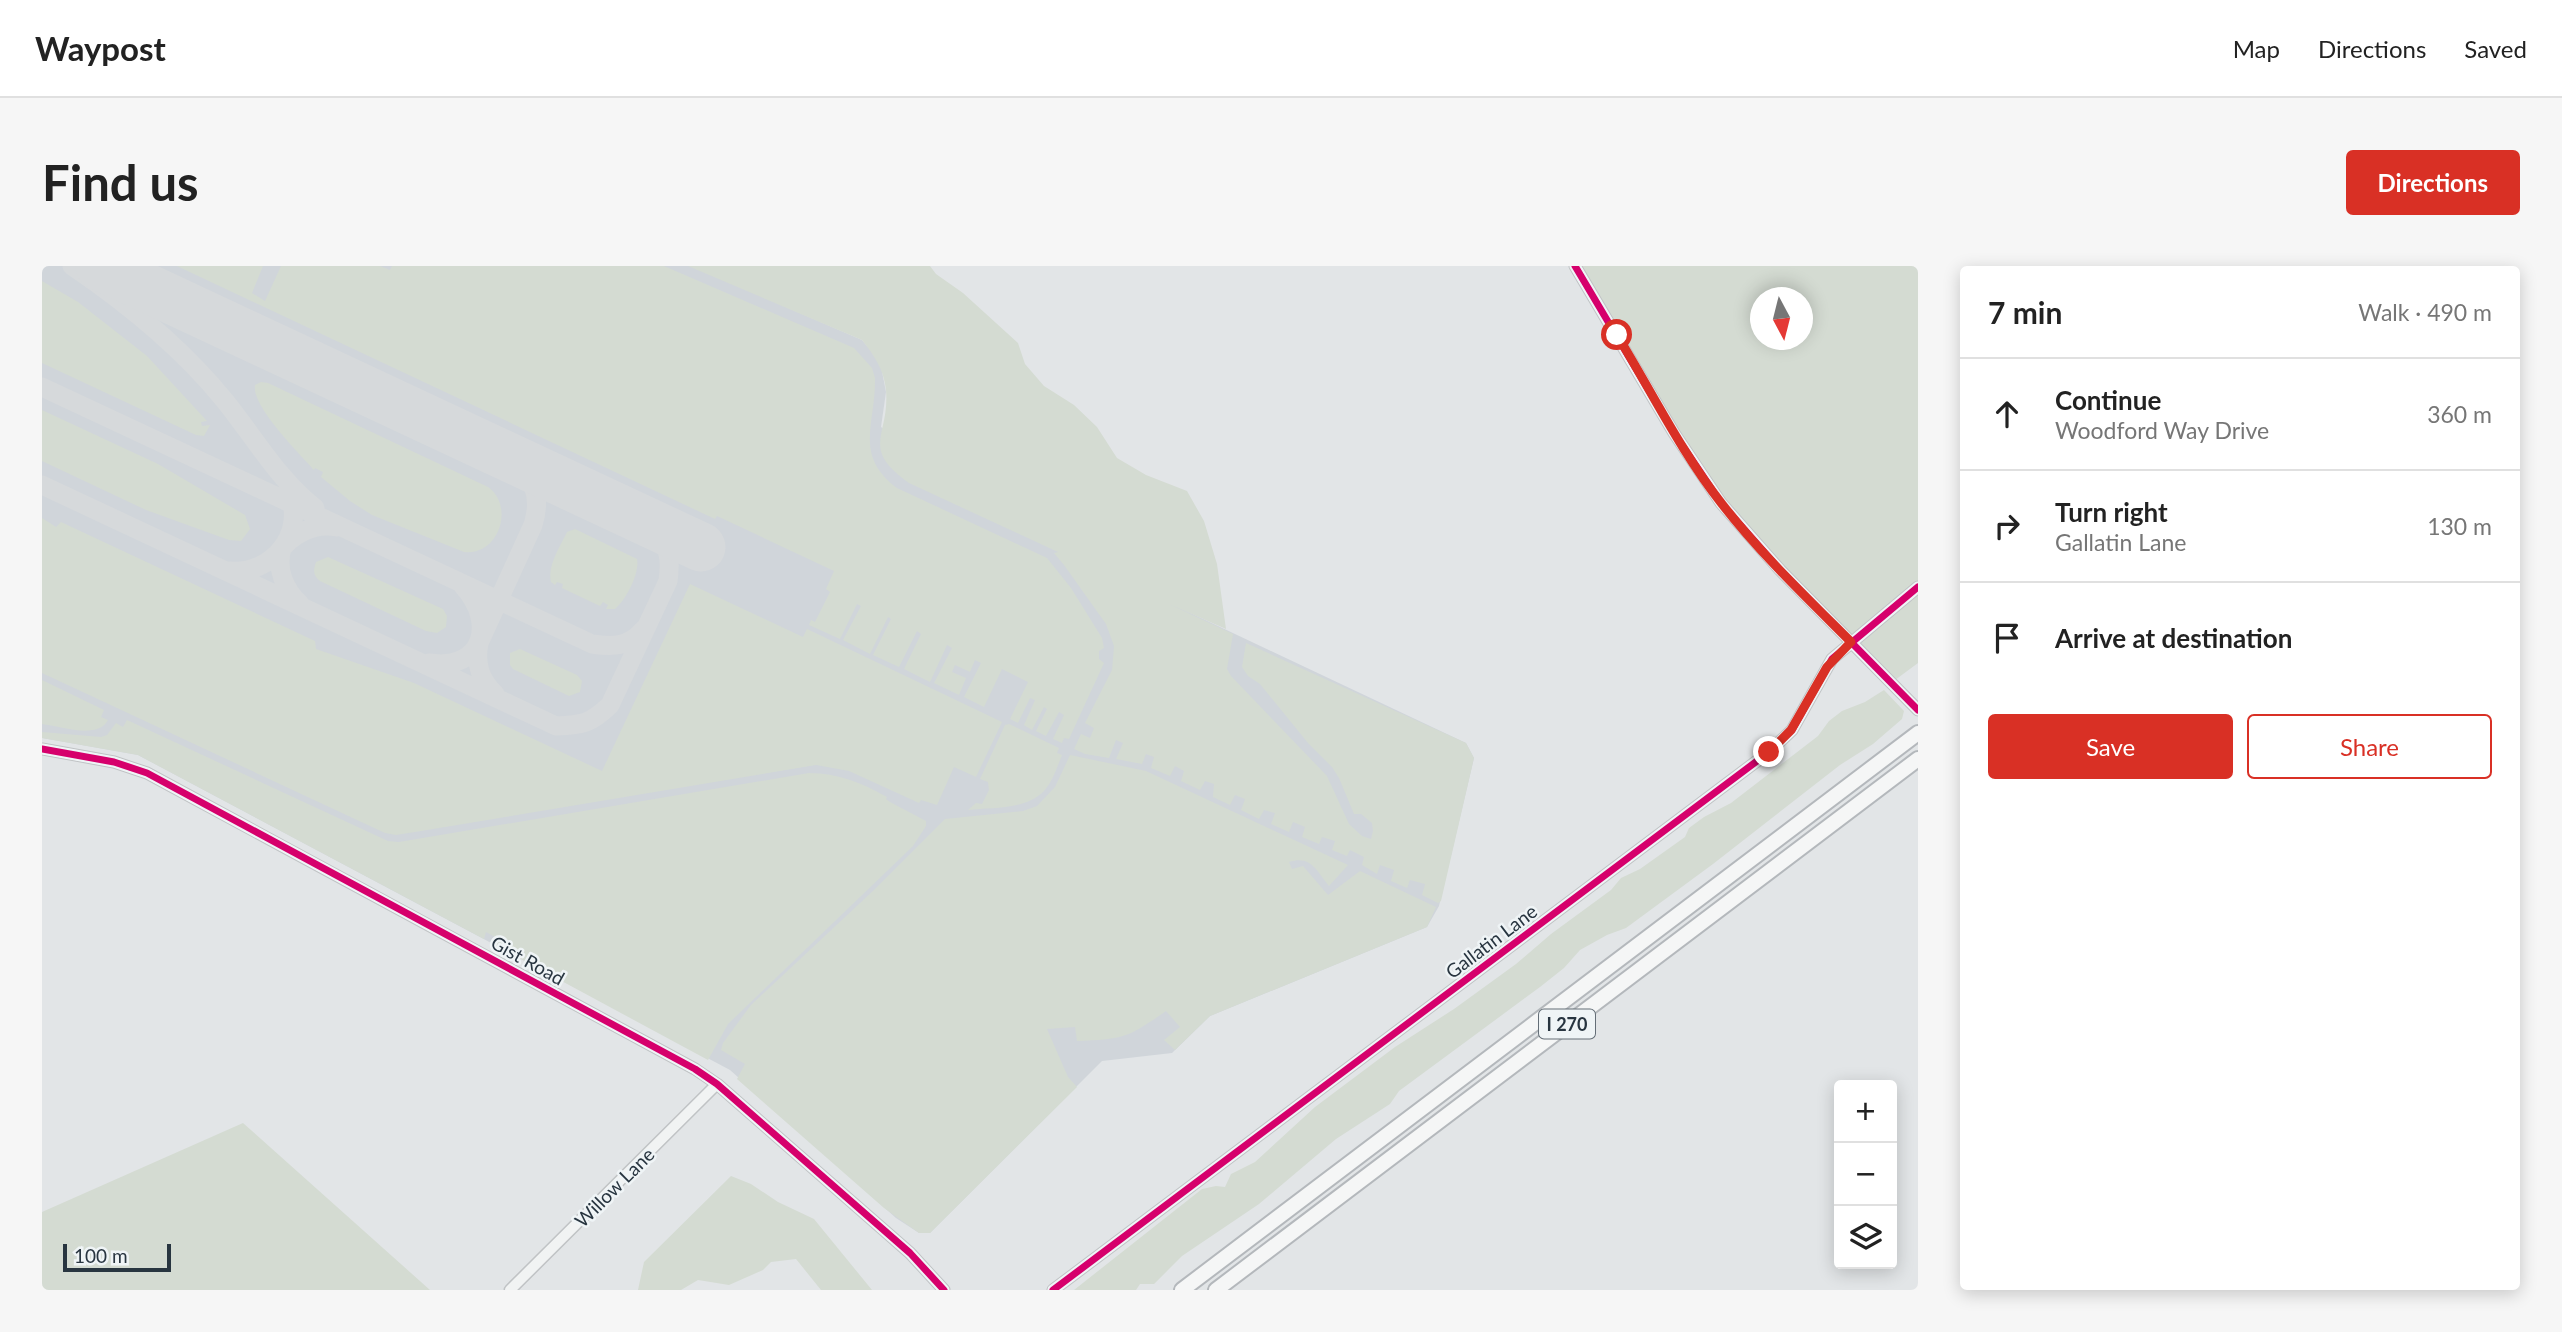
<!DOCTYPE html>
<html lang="en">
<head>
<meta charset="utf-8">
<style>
  body { margin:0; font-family:Lato,sans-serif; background:#f6f6f6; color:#222 }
  .controls { position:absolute; right:21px; bottom:21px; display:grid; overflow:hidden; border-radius:7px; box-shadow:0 4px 18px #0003 }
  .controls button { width:63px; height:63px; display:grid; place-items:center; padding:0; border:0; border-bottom:2px solid #e0e0e0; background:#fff; color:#222; font:35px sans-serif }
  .compass { position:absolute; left:1708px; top:21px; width:63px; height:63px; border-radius:50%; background:#fff; box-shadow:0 4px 18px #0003; rotate:173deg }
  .scale { position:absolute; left:21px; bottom:18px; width:108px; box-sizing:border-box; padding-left:7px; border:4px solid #283540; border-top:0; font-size:19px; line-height:24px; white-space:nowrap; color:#283540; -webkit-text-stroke:5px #eff4f6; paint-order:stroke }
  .stop { position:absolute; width:21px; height:21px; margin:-16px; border:5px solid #d93025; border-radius:50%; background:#fff }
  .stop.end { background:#d93025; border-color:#fff; box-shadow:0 2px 7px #0008 }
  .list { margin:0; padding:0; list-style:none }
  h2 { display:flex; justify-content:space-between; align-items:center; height:91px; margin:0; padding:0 28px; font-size:30px }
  h2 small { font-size:23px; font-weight:400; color:#767676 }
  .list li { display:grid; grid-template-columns:46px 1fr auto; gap:21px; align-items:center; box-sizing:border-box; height:112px; padding:0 28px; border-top:2px solid #e0e0e0 }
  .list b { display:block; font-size:26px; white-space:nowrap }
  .list p { margin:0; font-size:23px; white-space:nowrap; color:#767676 }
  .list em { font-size:23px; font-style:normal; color:#767676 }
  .actions { display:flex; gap:14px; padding:21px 28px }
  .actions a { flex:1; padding:16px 0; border:2px solid #d93025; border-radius:7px; text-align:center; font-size:24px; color:#d93025 }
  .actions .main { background:#d93025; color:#fff }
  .icon { flex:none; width:38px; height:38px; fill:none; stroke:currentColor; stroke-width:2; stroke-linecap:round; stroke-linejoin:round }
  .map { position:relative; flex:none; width:1876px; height:1024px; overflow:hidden; border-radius:7px }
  header { display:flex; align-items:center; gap:42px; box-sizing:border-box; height:98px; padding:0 35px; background:#fff; border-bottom:2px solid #e0e0e0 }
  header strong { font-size:33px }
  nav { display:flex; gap:38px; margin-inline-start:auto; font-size:24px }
  .intro { display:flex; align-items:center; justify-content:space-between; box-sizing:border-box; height:168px; padding:0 42px }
  h1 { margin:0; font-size:49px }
  .button { padding:18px 32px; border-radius:7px; background:#d93025; color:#fff; font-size:24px; font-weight:700 }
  main { display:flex; gap:42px; padding:0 42px }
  aside { flex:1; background:#fff; border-radius:7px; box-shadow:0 4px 18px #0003 }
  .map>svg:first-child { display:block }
  .built { fill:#d0d5da }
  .green { fill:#d4dbd2; fill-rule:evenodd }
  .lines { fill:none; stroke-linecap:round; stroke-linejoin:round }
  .taxiway { stroke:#d6d9db; stroke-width:19 }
  .runway { stroke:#d6d9db; stroke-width:49 }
  .minor-casing { stroke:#c0c3c5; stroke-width:13 }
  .highway-casing { stroke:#b4b8bc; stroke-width:18 }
  .minor { stroke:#f1f3f3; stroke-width:10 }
  .highway { stroke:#f5f6f6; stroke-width:14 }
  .cycleway-casing { stroke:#eff4f6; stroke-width:11 }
  .cycleway { stroke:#d6006c; stroke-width:7 }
  .route { stroke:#d93025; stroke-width:9 }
  .labels { text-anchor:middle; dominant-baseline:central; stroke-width:5; stroke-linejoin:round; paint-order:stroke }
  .shield { fill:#eff4f6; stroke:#646e77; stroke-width:2 }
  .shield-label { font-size:18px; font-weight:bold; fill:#283540 }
  .street-label { font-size:19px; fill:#283540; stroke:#eff4f6 }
</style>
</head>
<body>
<header>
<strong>Waypost</strong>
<nav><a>Map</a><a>Directions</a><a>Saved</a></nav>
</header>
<div class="intro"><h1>Find us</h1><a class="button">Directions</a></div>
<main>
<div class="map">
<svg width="1876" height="1024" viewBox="0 0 1876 1024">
  <rect width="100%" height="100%" fill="#e2e5e7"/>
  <path class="built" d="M0 0H650L820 74 838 95 844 126 839 161 1064 307 1424 477 1432 492 1397 640 1385 661 1168 750 1130 787 1060 795 888 967H877L854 952 688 804 96 489 0 472Z"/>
  <path class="green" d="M135 0H221L210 27 223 35 239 0H338L348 4 350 0H622L812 82 830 102 833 112C834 158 811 189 855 222L1005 292 1029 322 1060 372 1062 382 1057 385V393L1062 397 1027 473 1022 472 1020 477 1011 473 1022 449 1017 446 1004 470 994 465 1005 443 1002 441 990 464 982 459 993 434 988 432 976 457 968 453 986 416 960 403 942 441 922 431 939 397 933 394 928 406 913 399 910 406 924 412 917 429 892 417 910 382 905 379 888 416 862 403 879 368 875 365 857 401 831 389 849 353 846 351 828 388 801 374 819 340 815 338 798 373 767 359 769 354 773 356 788 326 784 323 792 305 675 250 673 253Z
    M646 0H888L894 8 921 27 976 77 983 98 1002 120 1032 139 1055 161 1075 192 1104 209 1145 225 1162 255 1175 298 1184 363 1127 338 1191 368 1185 403 1189 410 1285 510 1307 558 1320 570 1329 573 1331 565 1330 557 1319 548H1312L1297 512 1290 501 1266 477 1218 418 1206 410 1200 401 1204 377 1424 477 1432 492 1399 635 1396 637 1380 629 1383 618 1368 614 1365 622 1349 615 1352 604 1338 599 1335 608 1320 599 1322 591 1308 584 1305 590 1290 584 1293 575 1280 571 1277 578 1260 571 1263 561 1251 556 1247 566 1229 558 1233 547 1222 544 1217 553 1199 544 1203 533 1193 529 1188 539 1171 531 1172 518 1163 515 1158 524 1139 515 1142 505 1133 500 1128 510 1109 502 1112 491 1104 488 1100 498 1074 493 1081 477 1074 474 1067 492 1043 488 1032 483 1039 468 1048 472 1052 462 1043 457 1070 404 1072 380 1064 358 1022 299 1012 287 1016 286 867 217C817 181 848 171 844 124 842 104 832 89 820 74Z
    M1533 0H1876V397L1849 417 1679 237ZM1718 32H1760V74H1718Z
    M0 15 36 36 105 90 165 155 159 156 160 160 168 159 162 170 154 169 0 97Z
    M219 116 226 117 446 221C473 240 457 290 422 286L330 249 308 235 279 211 281 206 273 202 272 204C258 188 209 140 213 119Z
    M0 144 116 198 203 249 208 263 199 275 187 274 104 244 0 195Z
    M0 252 14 261 19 256 273 375 274 383 372 417 560 505 648 318 761 371 765 363 960 456 934 511 912 501 895 539 879 534 877 537 807 505 774 499 379 565 354 569 343 567 0 407Z
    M533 263 595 293C598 307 584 334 573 343H564L566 339 561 336 558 340 520 322 521 318 515 316 513 319 509 316C505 300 518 281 525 266Z
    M286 291 401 343 405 350 404 361 395 367 384 365 278 315C271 309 271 305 274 296Z
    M478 383 535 409 540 415 538 426 527 430 471 403 468 399V387Z
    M0 414 62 444 59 451 66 454C56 474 18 460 0 458Z
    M1842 424 1862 445 1860 453 1831 478 1798 499 1671 598 1584 662 1565 669 1538 684 1522 702 1498 721 1357 825 1348 838 1294 873 1217 938 1140 990 1112 1018H1098L1094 1024H1032L1160 923 1174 920 1183 921 1189 908 1213 896 1273 841 1353 781 1412 743 1474 698 1509 668 1569 624 1579 612 1598 603 1643 571 1647 562 1662 551 1689 537 1776 470 1787 455 1800 445 1823 436Z
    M85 454 346 575 357 576 767 507C796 507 820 517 845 531L844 533 848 536 884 555V560L871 580 686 758 666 794 451 678 453 671 444 666 442 673 96 489 0 472V466L59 471 65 469 74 457 81 461Z
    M967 458 1017 482 1015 487 1020 489C1015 501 1011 515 1002 525 984 544 950 541 926 544L934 537 940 538 947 524 946 516 938 513 963 459Z
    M1028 489 1104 505 1306 599 1287 620C1274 604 1269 589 1247 596L1250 603 1261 600 1286 629 1318 605 1394 641 1385 661 1168 750 1133 784 1122 774 1138 761 1124 745C1085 772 1083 773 1035 775L1033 761 1005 763 1026 811 1035 821 888 967H877L842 942 695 813 703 798 679 784 681 777 709 739 832 624 903 553 981 545 995 540 1013 521Z
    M201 857 388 1024H0V946Z
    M689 910 709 918 736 936 772 953 830 1024H779L754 993 729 996 721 1004 687 1019 656 1014 639 1024H596L602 996Z"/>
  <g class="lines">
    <path class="taxiway" d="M30 0C86 38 140 82 183 135 213 172 235 212 273 242
      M0 121 550 378C570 381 587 381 601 364
      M0 219 514 460C541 459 548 458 568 439L626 315C630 287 625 277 605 256
      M188 305C229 309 264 268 247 228
      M258 338C242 323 234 303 240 282 255 266 273 257 295 261
      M387 397C442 405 454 356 421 320
      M453 428C438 414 433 398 437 377L491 259C501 226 490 211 464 190"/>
    <path class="runway" d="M58 0 659 281"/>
    <defs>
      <path id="minor" d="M1533 0 1632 167 1679 237 1738 304 1876 444
        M0 483 72 496 105 507 653 803 675 818 868 987 902 1024
        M468 1024 675 818
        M1011 1024 1727 486 1750 464 1790 393 1876 321"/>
      <path id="highway" d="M1140 1024 1876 467
        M1174 1024 1876 493"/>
    </defs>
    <use href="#minor" class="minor-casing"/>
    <use href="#highway" class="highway-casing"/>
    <use href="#minor" class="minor"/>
    <use href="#highway" class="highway"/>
    <defs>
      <path id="cycleway" d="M1533 0 1632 167 1679 237 1738 304 1876 444
        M0 483 72 496 105 507 653 803 675 818 868 987 902 1024
        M1011 1024 1727 486 1750 464 1790 393 1876 321"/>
    </defs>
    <use href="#cycleway" class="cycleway-casing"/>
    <use href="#cycleway" class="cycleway"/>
  </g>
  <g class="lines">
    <path class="route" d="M1575 69C1610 126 1639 186 1680 238 1719 288 1764 331 1809 376L1785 401 1749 464 1727 486"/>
  </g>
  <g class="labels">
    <rect class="shield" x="1497" y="743.5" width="56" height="29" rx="5"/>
    <g class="shield-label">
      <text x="1525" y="758">I 270</text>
    </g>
    <g class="street-label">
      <text transform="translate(1449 675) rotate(-37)">Gallatin Lane</text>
      <text transform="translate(486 694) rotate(29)">Gist Road</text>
      <text transform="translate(572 921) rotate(-45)">Willow Lane</text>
    </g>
  </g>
</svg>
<div class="controls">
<button>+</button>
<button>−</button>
<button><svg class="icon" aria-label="layers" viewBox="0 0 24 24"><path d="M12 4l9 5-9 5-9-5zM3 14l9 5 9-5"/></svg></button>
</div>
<svg class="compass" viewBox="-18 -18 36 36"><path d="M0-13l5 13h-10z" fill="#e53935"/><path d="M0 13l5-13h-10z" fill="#767676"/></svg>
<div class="scale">100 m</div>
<div class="stop" style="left:1575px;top:69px"></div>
<div class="stop end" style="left:1727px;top:486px"></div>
</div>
<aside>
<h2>7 min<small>Walk · 490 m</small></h2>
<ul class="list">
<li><svg class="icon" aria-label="ahead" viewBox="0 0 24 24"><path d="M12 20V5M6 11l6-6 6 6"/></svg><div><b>Continue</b><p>Woodford Way Drive</p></div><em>360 m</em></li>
<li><svg class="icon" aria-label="right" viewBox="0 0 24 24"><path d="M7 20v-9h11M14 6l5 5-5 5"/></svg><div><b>Turn right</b><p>Gallatin Lane</p></div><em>130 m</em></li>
<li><svg class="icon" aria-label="arrive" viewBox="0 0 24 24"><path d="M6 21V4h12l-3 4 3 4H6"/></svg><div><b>Arrive at destination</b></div></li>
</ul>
<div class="actions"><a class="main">Save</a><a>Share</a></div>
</aside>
</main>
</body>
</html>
